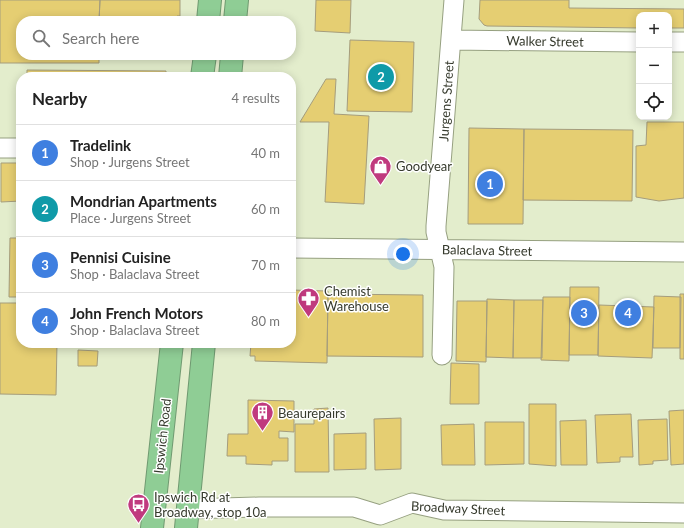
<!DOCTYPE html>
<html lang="en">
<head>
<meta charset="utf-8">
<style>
  body { margin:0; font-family:Lato,sans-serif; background:#f2f2f2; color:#222 }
  .controls { position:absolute; right:12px; top:12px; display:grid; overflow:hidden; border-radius:8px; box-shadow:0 2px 10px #0003 }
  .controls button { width:36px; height:36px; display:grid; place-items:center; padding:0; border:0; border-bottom:1px solid #e0e0e0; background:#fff; color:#222; font:20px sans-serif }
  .you { position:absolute; left:403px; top:254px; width:14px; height:14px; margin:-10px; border:3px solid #fff; border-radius:50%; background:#1a73e8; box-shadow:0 0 0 6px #1a73e833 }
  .badge { display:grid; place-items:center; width:26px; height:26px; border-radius:50%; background:#c03a7e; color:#fff; font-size:13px; font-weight:700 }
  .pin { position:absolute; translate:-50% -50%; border:2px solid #fff; box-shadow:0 1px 4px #0006 }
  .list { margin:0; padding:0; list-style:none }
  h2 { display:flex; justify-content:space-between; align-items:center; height:52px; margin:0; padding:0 16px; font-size:17px }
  h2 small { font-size:13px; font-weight:400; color:#767676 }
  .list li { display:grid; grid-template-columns:26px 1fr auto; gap:12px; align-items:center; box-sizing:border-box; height:56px; padding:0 16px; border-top:1px solid #e0e0e0 }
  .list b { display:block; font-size:15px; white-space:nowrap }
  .list p { margin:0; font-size:13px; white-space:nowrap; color:#767676 }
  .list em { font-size:13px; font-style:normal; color:#767676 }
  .icon { flex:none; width:22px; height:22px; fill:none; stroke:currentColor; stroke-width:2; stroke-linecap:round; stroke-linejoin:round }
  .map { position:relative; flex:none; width:684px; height:528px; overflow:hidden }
  .search { position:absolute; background:#fff; box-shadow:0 2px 10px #0003; left:16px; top:16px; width:280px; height:44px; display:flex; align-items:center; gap:10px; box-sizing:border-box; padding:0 14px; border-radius:16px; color:#767676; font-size:15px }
  .panel { position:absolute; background:#fff; box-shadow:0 2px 10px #0003; left:16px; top:72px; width:280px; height:276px; border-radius:16px }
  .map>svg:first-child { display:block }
  .building { fill:#e5ce72; stroke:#a59d7d }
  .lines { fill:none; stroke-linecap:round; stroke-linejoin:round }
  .minor-casing { stroke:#96a080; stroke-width:21 }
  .highway-casing { stroke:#709a71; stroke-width:24 }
  .minor { stroke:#fff; stroke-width:19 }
  .highway { stroke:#8fcd95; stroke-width:22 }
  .labels { text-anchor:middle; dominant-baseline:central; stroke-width:3; stroke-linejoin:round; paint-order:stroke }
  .street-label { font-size:13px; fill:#363a2d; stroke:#fff }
  .poi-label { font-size:13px; fill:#363a2d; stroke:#fff; text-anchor:start }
</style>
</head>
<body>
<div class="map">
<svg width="684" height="528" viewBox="0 0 684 528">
  <rect width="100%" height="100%" fill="#e3edcc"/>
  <path class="building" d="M0 0H100L99 21H21V55H99V63H0Z
    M100 0H180V16H177V21H99Z
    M316 0H351L350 33 315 31Z
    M480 0H569V8L684 9V28H669V15H639V28L487 26 484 25 479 19Z
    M350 40 414 42 412 112 347 111Z
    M27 70 166 71V77H27Z
    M326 79H336L334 114 369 116 364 204 325 202 329 122H300Z
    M647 122H684V198L659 201 636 197V146L646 145Z
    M469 128 524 129 523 224H468Z
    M524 129 633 130 632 201 523 200Z
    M1 163H21V201L1 202Z
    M10 238H21V297H9Z
    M570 287H599L598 355H569Z
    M291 290 328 291 327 363 255 361V356H250L251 343H291Z
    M328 294 423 295V357L327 356Z
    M680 294H684V359H680Z
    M654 296 681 297 680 348H653Z
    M543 297H570L569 361 541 360Z
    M487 299 514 300 513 358 486 357Z
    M514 300H543L542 358H513Z
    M457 301H487L486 362 456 361Z
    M0 303H21V343H57L56 395 0 394Z
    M599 305 654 307 652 358 598 356Z
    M78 350 98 351 97 366H78Z
    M451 363 479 364V404H450Z
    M248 400 294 401V432L279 431V438H288V461H272V465L246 464V456H227L228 434H248Z
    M529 404H556V466L529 464Z
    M328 408 329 472H295V424H314V409Z
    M684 410V464L671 465 669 411Z
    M631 414 633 457H620V462L597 463 595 415Z
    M401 418V469L375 470 374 419Z
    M667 419 668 460 653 461V464L639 465 638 420Z
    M586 420 587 465H561L560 421Z
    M485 422H524V464L485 465Z
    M474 424 475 465H442L441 425Z
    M366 433V469L334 470V434Z"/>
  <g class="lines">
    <defs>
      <path id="minor" d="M451 40 639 42
        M669 42H684
        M0 148H21
        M291 248 684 252
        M442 355 444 267 436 232V226L454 0
        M188 509 259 507H354L380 515 412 503 444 510 684 513"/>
      <path id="highway" d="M208 21 210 0
        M235 21 237 0
        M202 77 205 55
        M230 77 232 55
        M152 528 172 343
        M186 528 204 343"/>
    </defs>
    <use href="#minor" class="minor-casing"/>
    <use href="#highway" class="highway-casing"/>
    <use href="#minor" class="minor"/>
    <use href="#highway" class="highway"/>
  </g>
  <defs>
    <symbol id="shop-pin" viewBox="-11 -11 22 30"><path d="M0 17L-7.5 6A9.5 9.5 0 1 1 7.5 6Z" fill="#c03a7e" stroke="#fff"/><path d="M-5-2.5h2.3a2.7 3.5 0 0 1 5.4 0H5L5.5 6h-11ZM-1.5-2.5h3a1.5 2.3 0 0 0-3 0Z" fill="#fff"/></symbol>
    <symbol id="pharmacy-pin" viewBox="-11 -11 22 30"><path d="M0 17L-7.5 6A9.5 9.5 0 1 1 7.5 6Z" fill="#c03a7e" stroke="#fff"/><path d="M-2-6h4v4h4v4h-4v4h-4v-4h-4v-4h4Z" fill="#fff"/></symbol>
    <symbol id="building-pin" viewBox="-11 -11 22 30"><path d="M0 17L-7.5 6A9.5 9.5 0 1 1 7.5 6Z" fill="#c03a7e" stroke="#fff"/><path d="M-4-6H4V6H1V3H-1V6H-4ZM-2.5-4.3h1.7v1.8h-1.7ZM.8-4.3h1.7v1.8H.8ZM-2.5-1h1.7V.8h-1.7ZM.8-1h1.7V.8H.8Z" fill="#fff"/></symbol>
    <symbol id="bus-pin" viewBox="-11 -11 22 30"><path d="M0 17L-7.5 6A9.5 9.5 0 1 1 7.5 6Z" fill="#c03a7e" stroke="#fff"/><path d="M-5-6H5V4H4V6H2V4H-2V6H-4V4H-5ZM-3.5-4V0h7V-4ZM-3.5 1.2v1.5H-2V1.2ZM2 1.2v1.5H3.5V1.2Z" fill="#fff"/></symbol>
  </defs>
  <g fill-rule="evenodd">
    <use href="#shop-pin" x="368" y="154" width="25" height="34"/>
    <use href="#pharmacy-pin" x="296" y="286" width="25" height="34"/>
    <use href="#building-pin" x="250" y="400" width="25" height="34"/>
    <use href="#bus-pin" x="126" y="492" width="25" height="34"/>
  </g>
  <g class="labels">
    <g class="street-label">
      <text transform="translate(545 41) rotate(1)">Walker Street</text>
      <text transform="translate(446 101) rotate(-86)">Jurgens Street</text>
      <text transform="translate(487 250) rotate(1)">Balaclava Street</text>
      <text transform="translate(162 436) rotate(-84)">Ipswich Road</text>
      <text transform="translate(458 508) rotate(3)">Broadway Street</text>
    </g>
    <g class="poi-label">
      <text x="396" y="166">Goodyear</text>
      <text x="324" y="291">Chemist<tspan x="324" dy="15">Warehouse</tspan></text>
      <text x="278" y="413">Beaurepairs</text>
      <text x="154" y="497">Ipswich Rd at<tspan x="154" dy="15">Broadway, stop 10a</tspan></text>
    </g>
  </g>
</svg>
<div class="controls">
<button>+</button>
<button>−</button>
<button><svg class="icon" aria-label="locate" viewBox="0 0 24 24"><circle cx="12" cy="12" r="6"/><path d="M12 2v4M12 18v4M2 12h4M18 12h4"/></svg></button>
</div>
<div class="you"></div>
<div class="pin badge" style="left:490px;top:184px;background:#3f7fe0">1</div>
<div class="pin badge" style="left:381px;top:77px;background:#0f9aa8">2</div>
<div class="pin badge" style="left:584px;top:313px;background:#3f7fe0">3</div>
<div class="pin badge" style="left:628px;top:313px;background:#3f7fe0">4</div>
<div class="search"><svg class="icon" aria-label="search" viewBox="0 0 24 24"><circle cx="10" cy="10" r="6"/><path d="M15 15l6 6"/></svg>Search here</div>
<section class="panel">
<h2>Nearby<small>4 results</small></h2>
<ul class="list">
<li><span class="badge" style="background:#3f7fe0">1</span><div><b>Tradelink</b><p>Shop · Jurgens Street</p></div><em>40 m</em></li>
<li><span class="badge" style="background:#0f9aa8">2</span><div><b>Mondrian Apartments</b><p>Place · Jurgens Street</p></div><em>60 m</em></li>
<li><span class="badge" style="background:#3f7fe0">3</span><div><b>Pennisi Cuisine</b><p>Shop · Balaclava Street</p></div><em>70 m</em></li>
<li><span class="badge" style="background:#3f7fe0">4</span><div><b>John French Motors</b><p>Shop · Balaclava Street</p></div><em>80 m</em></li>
</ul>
</section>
</div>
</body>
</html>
